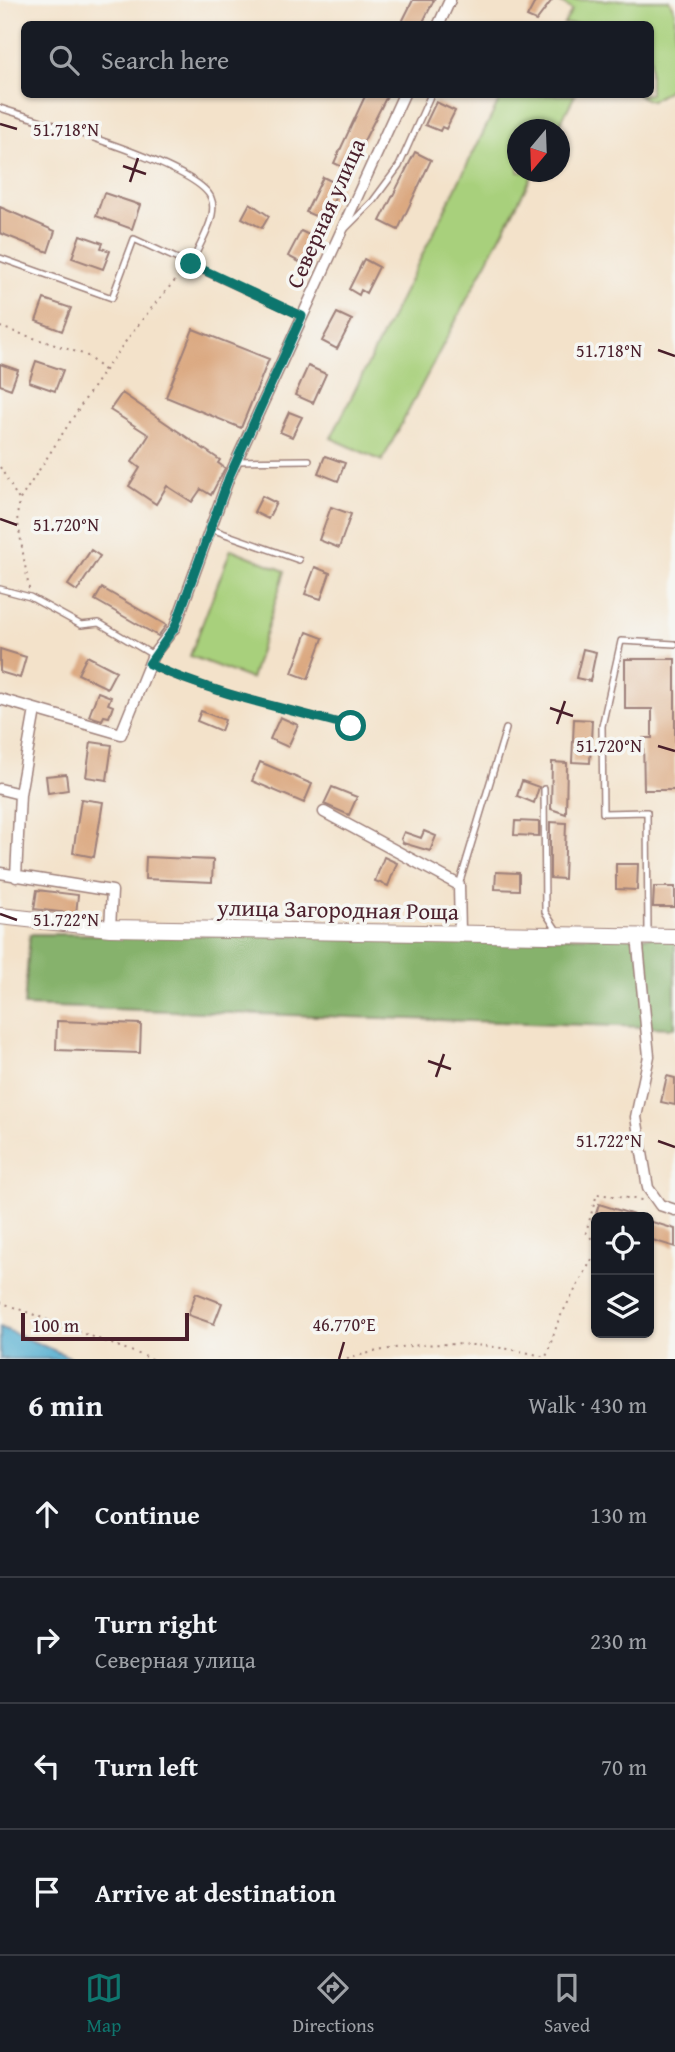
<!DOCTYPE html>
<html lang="en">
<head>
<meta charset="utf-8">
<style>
  body { margin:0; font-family:"Gentium Book Plus",serif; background:#242831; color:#f1f3f6 }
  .controls { position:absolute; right:21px; bottom:21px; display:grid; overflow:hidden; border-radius:10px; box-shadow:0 2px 5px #0004 }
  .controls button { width:63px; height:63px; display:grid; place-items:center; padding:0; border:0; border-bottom:2px solid #363941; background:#171b24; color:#f1f3f6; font:35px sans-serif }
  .compass { position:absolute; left:507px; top:119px; width:63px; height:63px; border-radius:50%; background:#171b24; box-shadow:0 2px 5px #0004; rotate:199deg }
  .scale { position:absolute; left:21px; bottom:18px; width:168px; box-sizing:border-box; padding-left:7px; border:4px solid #4a1f2b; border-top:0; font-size:19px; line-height:24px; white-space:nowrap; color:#4a1f2b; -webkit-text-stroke:5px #f6f6f2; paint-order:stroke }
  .stop { position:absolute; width:21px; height:21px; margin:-16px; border:5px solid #0f766e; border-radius:50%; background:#fff }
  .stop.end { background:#0f766e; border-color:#fff; box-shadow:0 2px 7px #0008 }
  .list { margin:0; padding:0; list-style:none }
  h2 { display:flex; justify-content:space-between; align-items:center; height:91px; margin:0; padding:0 28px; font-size:30px }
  h2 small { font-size:23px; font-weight:400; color:#9ea1a6 }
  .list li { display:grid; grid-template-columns:46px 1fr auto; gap:21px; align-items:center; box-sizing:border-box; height:126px; padding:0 28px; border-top:2px solid #363941 }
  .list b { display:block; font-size:26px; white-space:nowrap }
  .list p { margin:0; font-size:23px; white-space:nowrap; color:#9ea1a6 }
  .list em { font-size:23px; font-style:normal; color:#9ea1a6 }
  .icon { flex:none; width:38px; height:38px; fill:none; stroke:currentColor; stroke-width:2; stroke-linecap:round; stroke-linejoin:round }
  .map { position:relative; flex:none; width:675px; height:1359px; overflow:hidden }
  .search { position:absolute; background:#171b24; box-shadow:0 2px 5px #0004; left:21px; right:21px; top:21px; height:77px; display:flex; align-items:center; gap:18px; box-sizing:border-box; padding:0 24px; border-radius:10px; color:#9ea1a6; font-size:26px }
  .sheet { height:595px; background:#171b24 }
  nav { display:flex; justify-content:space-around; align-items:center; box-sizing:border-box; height:98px; border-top:2px solid #363941; background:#171b24; font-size:19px; color:#9ea1a6 }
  nav a { display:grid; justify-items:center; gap:4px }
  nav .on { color:#0f766e }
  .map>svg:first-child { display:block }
  .green { fill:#a8d07c; stroke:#797854; stroke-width:2 }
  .forest { fill:#86b26c; stroke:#68684c; stroke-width:2 }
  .water { fill:#52aed0; stroke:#4e667e; stroke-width:2 }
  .building { fill:#dba981 }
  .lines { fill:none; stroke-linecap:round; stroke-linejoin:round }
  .lane-casing { stroke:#9e807a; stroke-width:8 }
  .street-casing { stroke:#9e807a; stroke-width:13 }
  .secondary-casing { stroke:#9e807a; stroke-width:18 }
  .path { stroke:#9e807a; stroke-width:2; stroke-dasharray:2 5; stroke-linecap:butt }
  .lane { stroke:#fff; stroke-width:5 }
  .street { stroke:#fff; stroke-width:10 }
  .secondary { stroke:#fff; stroke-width:16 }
  .route { stroke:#0f766e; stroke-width:9 }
  .ticks { fill:none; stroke:#4a1f2b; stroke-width:2.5 }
  .labels { text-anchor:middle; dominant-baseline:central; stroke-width:7; stroke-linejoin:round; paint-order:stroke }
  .street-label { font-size:23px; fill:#4a1f2b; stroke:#f6f6f2 }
  .ticks-label { font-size:18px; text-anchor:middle; fill:#4a1f2b; stroke:#f6f6f2; stroke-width:7; stroke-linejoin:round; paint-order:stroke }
</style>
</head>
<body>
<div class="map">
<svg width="675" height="1359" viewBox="0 0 675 1359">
  <rect width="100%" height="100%" fill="#f6f6f2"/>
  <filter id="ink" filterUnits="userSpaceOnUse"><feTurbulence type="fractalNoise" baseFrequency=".0143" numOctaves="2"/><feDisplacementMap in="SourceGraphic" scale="14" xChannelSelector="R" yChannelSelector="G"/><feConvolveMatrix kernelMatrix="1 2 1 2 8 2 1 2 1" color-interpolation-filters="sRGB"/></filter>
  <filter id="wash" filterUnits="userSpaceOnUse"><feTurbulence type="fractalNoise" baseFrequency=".00686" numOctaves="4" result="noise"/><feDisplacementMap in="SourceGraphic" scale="28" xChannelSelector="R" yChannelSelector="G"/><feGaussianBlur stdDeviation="1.57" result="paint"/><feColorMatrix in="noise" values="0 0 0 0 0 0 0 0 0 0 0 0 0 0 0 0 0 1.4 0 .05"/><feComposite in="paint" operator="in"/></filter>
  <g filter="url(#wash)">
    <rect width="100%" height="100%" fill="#f3e2ca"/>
    <path class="green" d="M557 0H669L675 11V86L651 101 637 95 650 94V24H564L572 10Z
      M502 95H575L557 129 518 130V172H534L382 461 331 438Z
      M231 549 285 571 251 679 190 656Z"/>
    <path class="forest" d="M30 934 675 937V1028L24 1006Z"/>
    <path class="water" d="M0 1327 74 1359H0Z"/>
    <g id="blocks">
      <path class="building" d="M413 0H434L422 24H401Z
        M536 0H552L536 21 527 17Z
        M366 94H388L349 170 334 163Z
        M436 102 455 111 446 129 442 127 440 131 425 125Z
        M415 152 431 160 398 230 380 221Z
        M323 177 341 186 324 220 306 212Z
        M104 193 140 205 132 229 96 216Z
        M250 203 269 216 262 228 242 218Z
        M0 207 55 231 48 252 0 233Z
        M301 231 317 239 303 264 288 256Z
        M80 235 103 243 101 248 110 251 103 269 72 258Z
        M364 259 379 267 366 293 361 290 359 295 349 289Z
        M44 299 71 308 62 331 36 321Z
        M337 313 352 320 337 349 322 341Z
        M193 329 269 359 241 428 166 397Z
        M36 361 63 370 55 391 29 382Z
        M0 364 18 370 11 389 0 385Z
        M308 366 326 374 313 403 295 395Z
        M122 393 220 460 218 463 225 468 211 495 201 489 192 502 167 486 156 504 129 486 140 468 132 462 149 435 110 410Z
        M289 412 302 417 292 437 280 432Z
        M325 456 345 463 338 481 318 473Z
        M262 496 276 503 268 519 254 512Z
        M331 507 351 514 339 548 319 540Z
        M91 550 100 556 77 591 68 585Z
        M315 567 330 573 321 599 305 594Z
        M102 588 166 625 165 627 158 636 95 600Z
        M307 632 323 638 308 679 292 673Z
        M0 649 26 657 20 678 0 672Z
        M583 649 596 652 590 681 576 678Z
        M87 656 116 671 107 688 78 674Z
        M625 659H675V790H644L643 738H652V709H625Z
        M98 692 111 697 108 704 113 706 109 717 104 716 102 720 89 716Z
        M201 711 225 720 221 731 197 721Z
        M280 717 298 725 288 747 270 739Z
        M574 719 592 720 590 763 572 762Z
        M91 742 112 745 107 780 86 777Z
        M260 762 312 784 304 803 252 781Z
        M552 762 567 763 566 814 551 809Z
        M66 774 68 790 48 793 46 776Z
        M522 781 539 787 534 803 517 796Z
        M332 787 357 797 349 815 324 804Z
        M81 799 103 802 94 857 73 853Z
        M515 821 539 822V836L514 835Z
        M550 822 566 823 564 879 550 878Z
        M424 831 436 836 430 851 403 843 401 839 404 832 421 838Z
        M146 857 213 860 212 882 145 879Z
        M384 857 397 863 388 886 375 881Z
        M616 864H638L637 890 616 889Z
        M496 872 519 873V890L495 889Z
        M654 887H675V907H653Z
        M37 890 78 895 76 914 34 909Z
        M57 1021 141 1024 140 1053 56 1050Z
        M667 1076 675 1078V1105L661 1102Z
        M599 1204 634 1215V1217H595Z
        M649 1221 675 1229V1247L649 1239Z
        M196 1293 222 1303 214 1324 188 1315Z"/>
    </g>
  </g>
  <g filter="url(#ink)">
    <use href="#blocks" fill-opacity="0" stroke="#9e807a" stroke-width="2"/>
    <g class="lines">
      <defs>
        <path id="lane" d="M0 108C39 121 198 165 211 198 219 216 198 247 191 264
          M345 229 373 201 399 166 431 94
          M0 258 112 298 134 239 302 316
          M236 461 309 460
          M211 529 299 560
          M0 589 30 597 81 625 99 623 153 655
          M150 665C214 694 284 708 351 726
          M544 789 545 912 558 932
          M459 885 506 729
          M648 933 647 812 603 813 602 726 621 641 675 644"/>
        <path id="street" d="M439 24 450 0
          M0 699 121 734 153 655 175 627 229 477 404 94
          M0 789 20 794
          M324 812 459 885 460 933
          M0 873 112 891 110 928
          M16 877 20 794 35 710
          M637 936 649 1056 636 1117 648 1188 660 1205 675 1210"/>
        <path id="secondary" d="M0 916 110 928 675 937"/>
      </defs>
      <use href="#lane" class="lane-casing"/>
      <use href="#street" class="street-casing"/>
      <use href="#secondary" class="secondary-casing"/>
      <path class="path" d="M0 327 86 355 105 371
        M0 467 19 500
        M29 589 17 517 19 501C70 423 120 339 184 271
        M596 1244 586 1232 597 1194 642 1200
        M0 1302 152 1359
        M347 1359C411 1339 481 1340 546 1357L559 1319 596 1252"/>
      <use href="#lane" class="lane"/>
      <use href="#street" class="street"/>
      <use href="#secondary" class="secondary"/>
    </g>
  </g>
  <g class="lines" filter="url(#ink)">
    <path class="route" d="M191 264 302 316 229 477 175 627 149 664C213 694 283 708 351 726"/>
  </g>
  <path class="ticks" d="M0 124 17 129M123 166 146 174M130 182 138 158M658 350 675 356M0 519 17 525M550 708 573 716M557 724 565 701M658 746 675 751M0 914 17 920M428 1061 451 1069M436 1077 444 1054M658 1141 675 1147M339 1359 344 1342"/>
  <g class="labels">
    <g class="street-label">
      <text transform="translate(325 213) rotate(-66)">Северная улица</text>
      <text transform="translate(338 909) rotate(1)">улица Загородная Роща</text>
    </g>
  </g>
  <g class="ticks-label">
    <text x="66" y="136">51.718°N</text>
    <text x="609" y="357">51.718°N</text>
    <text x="66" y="531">51.720°N</text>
    <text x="609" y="752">51.720°N</text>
    <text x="66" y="926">51.722°N</text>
    <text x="609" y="1147">51.722°N</text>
    <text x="344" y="1331">46.770°E</text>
  </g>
</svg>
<div class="controls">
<button><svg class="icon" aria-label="locate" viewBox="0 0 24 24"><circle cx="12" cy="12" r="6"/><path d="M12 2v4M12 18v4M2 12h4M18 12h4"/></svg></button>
<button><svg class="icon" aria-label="layers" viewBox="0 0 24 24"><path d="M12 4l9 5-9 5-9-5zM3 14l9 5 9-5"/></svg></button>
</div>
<svg class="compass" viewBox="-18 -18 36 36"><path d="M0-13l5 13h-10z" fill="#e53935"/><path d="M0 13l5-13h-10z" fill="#9ea1a6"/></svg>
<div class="scale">100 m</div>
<div class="stop" style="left:351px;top:726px"></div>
<div class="stop end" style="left:191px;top:264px"></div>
<div class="search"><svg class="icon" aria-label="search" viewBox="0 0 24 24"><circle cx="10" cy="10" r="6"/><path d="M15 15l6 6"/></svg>Search here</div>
</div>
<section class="sheet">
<h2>6 min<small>Walk · 430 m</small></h2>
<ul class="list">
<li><svg class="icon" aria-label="ahead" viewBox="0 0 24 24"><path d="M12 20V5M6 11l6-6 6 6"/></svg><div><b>Continue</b></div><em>130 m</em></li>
<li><svg class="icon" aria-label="right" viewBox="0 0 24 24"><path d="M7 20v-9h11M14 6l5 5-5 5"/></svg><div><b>Turn right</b><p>Северная улица</p></div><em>230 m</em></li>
<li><svg class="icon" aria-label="left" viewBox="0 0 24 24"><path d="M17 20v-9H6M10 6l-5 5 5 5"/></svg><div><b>Turn left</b></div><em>70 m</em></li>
<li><svg class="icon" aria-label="arrive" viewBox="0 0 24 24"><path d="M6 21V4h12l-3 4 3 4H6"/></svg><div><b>Arrive at destination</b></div></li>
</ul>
</section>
<nav>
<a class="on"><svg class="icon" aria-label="map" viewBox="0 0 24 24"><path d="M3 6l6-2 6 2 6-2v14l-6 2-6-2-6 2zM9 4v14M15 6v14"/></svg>Map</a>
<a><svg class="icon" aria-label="directions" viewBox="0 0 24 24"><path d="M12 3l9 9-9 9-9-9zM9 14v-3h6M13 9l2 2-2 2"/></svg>Directions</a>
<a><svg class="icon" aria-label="saved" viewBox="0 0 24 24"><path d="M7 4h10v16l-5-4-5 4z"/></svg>Saved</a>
</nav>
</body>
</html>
